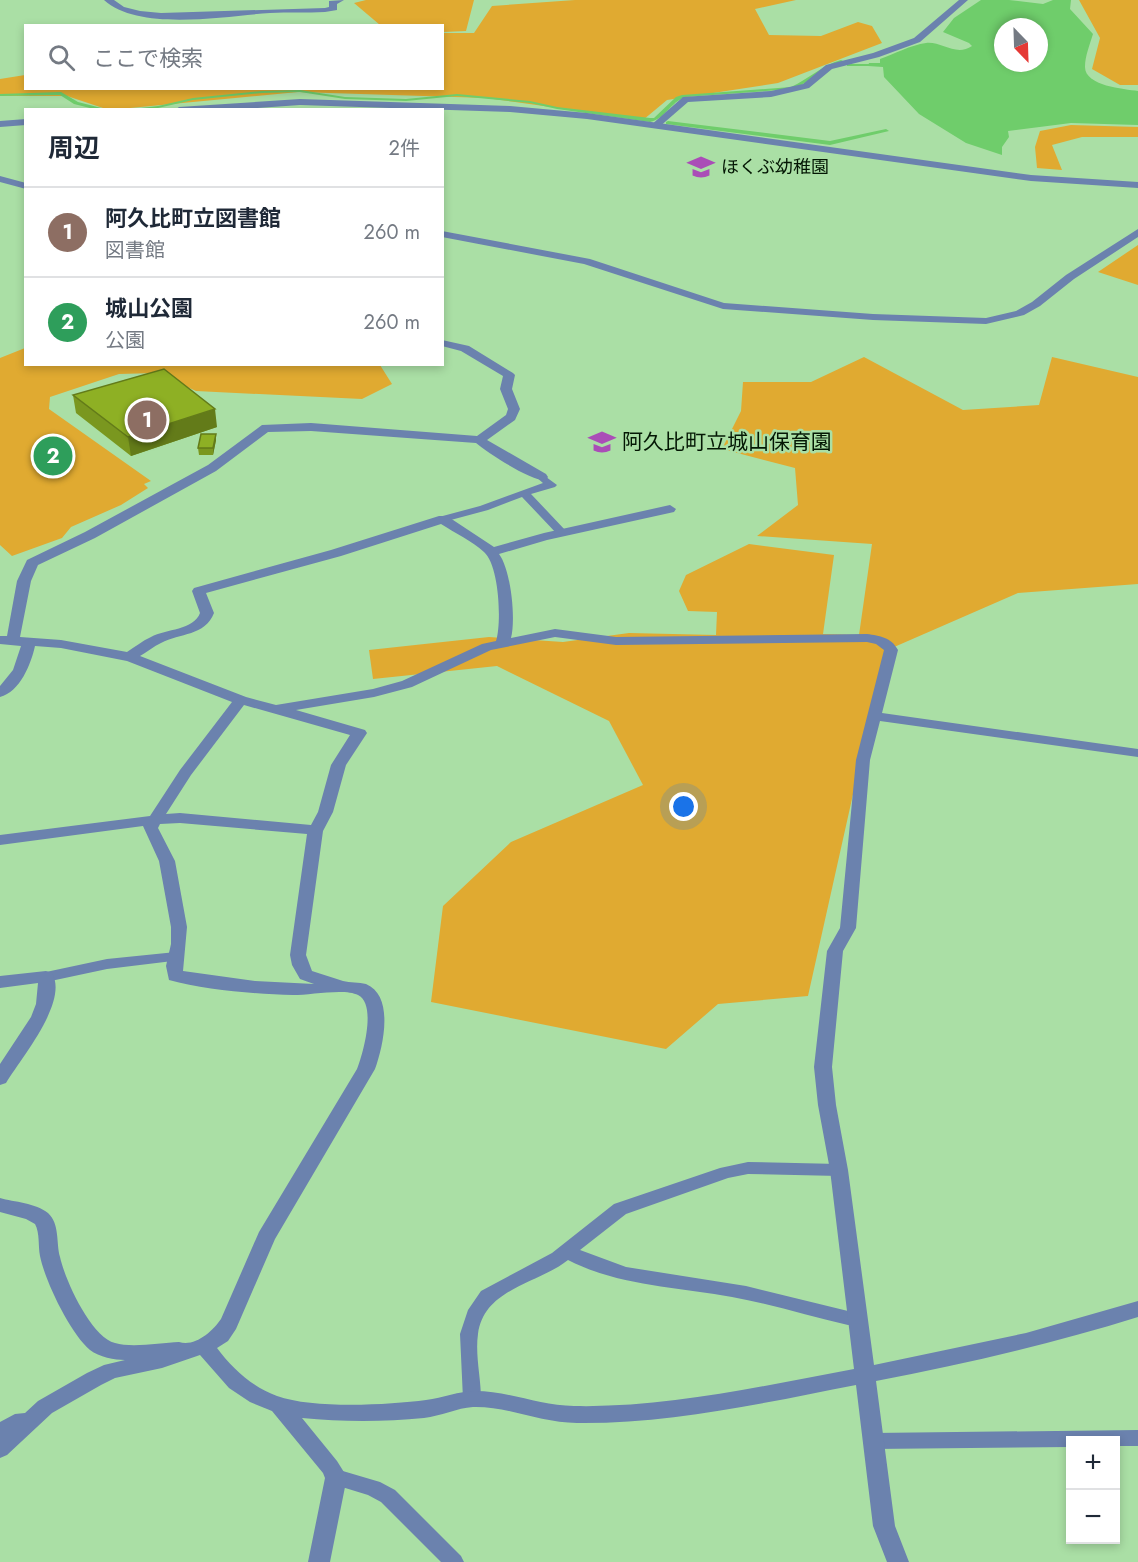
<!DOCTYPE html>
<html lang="ja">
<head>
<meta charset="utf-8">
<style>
  body { margin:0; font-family:Jost,"Noto Sans JP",sans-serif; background:#f6f6f7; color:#1f2937 }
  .controls { position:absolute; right:18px; bottom:18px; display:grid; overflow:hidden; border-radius:0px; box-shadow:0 3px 9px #0003 }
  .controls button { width:54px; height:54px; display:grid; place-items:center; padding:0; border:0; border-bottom:2px solid #e0e1e3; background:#fff; color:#1f2937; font:30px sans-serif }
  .compass { position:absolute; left:994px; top:18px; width:54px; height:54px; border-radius:50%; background:#fff; box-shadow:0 3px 9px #0003; rotate:157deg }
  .you { position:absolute; left:684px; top:807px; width:21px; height:21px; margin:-15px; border:4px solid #fff; border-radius:50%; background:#1a73e8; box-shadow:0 0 0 9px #1a73e833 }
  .badge { display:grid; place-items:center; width:39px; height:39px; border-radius:50%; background:#aa4db7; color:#fff; font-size:20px; font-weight:700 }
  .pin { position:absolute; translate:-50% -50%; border:3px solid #fff; box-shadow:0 2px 6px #0006 }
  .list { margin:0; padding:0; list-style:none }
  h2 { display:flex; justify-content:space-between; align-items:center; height:78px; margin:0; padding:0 24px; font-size:26px }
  h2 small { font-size:20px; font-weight:400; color:#747a83 }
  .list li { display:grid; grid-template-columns:39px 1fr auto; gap:18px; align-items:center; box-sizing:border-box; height:90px; padding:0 24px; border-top:2px solid #e0e1e3 }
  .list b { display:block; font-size:22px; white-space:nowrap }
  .list p { margin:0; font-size:20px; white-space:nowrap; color:#747a83 }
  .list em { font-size:20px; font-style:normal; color:#747a83 }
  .icon { flex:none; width:33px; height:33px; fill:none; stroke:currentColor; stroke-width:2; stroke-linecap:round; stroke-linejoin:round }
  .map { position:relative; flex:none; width:1138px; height:1562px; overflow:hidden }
  .search { position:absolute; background:#fff; box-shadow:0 3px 9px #0003; left:24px; top:24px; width:420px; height:66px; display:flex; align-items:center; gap:15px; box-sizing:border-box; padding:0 21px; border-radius:0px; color:#747a83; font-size:22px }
  .panel { position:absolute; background:#fff; box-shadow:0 3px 9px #0003; left:24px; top:108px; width:420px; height:258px; border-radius:0px }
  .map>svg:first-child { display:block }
  .green { fill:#e0aa31 }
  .water { fill:#6fcd6b; fill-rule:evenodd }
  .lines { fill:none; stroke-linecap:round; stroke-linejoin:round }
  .stream { fill:#6fcd6b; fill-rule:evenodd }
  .service { fill:#6b82ae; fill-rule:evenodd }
  .minor { fill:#6b82ae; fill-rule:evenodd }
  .tertiary { fill:#6b82ae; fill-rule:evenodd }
  .wall { fill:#7a971f }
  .shaded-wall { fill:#637b19 }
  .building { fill:#8eb024; stroke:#637b19; stroke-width:1.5 }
  .labels { text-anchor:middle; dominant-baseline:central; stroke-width:5; stroke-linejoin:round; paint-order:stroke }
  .far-poi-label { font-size:18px; fill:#041704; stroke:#aadfa5; text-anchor:start }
  .poi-label { font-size:21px; fill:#041704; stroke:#aadfa5; text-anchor:start }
</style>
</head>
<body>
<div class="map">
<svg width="1138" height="1562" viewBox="0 0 1138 1562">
  <rect width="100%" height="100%" fill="#aadfa5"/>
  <path class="green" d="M366 0H474L466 31 443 32 442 26 380 25 354 3Z
    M575 0H796L755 9 769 35 821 36 858 22 872 26 882 43 778 83 667 100 643 120 486 98 298 92 109 110 67 96H0V79L25 75 26 88H442L443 33H474L492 6Z
    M1079 0H1138V85H1120L1092 69 1100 38Z
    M1071 125 1138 127V137H1082L1052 145 1062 170 1037 168 1035 147 1040 131Z
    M1138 245V285L1098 272Z
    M25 348 26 364 380 365 392 384 362 399 196 391 157 373 119 374 50 397 49 409 151 481 144 484 148 488 121 505 71 527 62 538 12 556 0 545V358Z
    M864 357 963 410 1039 405 1052 357 1138 377V584L1018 593 885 651 808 996 718 1004 666 1049 431 1002 443 906 511 842 643 785 609 721 497 666 373 679 369 650 489 637 563 642 629 633 716 635 717 612 688 611 679 591 686 575 749 544 834 555 823 634 859 635 872 544 757 536 798 505 795 468 722 449 741 411 743 382H811Z"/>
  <path class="water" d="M981 0H1009L1043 4 1053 0H1071L1070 9 1093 34C1090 44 1085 56 1085 67 1085 86 1124 89 1138 91V125L1071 123 1008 131 1009 137 1002 147V155L966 143 919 114 884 77 883 67 868 66 869 63H880V59C894 54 911 45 926 43 941 41 956 57 972 46L969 43 943 32 954 18ZM1003 27H1039V63H1003Z"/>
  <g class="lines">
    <path class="stream" d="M841 60 843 61V62C824 67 811 81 794 89L685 97C671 102 665 119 650 122L557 109 530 103 457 96 406 101 345 99 300 92 262 93 193 100 158 108 124 110 158 106 193 98 262 91 300 90 345 97 406 99 457 94 530 101 557 107 650 118H654L676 97 682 95 791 87C809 79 822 65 841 60Z
      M849 64H878L880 65 878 66H847V65Z
      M61 92 78 102 109 110H98L74 104 60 95 0 96V94Z
      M668 121 830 141 886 129 889 131 830 145 666 124V122Z"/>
    <path class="service" d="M542 474 557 485 555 487 531 494 566 531 568 533 566 535H558L522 497 488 510 447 521 443 522 437 519 439 517 480 506 543 483 536 477Z
      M176 952 181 954 183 957 181 960 107 969 46 982 41 981 38 977 41 973 46 972 107 959Z
      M748 1162 839 1164 845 1166 847 1170 845 1174 839 1176 748 1174 728 1178 626 1214 580 1250 626 1267 746 1286 848 1311 864 1313 867 1318 864 1323 848 1325C809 1316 771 1304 732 1297 677 1287 619 1286 568 1260 538 1284 484 1288 478 1334 475 1355 481 1378 481 1399L479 1404 472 1407 465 1404 463 1399 460 1334 468 1310 481 1291 552 1253 614 1204 720 1168Z
      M1138 1430V1446H1116V1440H1070V1447L873 1449 866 1447 864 1441 866 1435 873 1433Z
      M336 1469 380 1482 395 1490 461 1556 464 1562H441L381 1502 368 1495 329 1483 326 1477 329 1471Z"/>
    <path class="minor" d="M104 0H114L124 7 140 11 161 13 325 8 329 7V1L344 0 337 4V10L325 12C307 13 288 12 270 13 225 16 139 32 104 0Z
      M959 0H968L920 42 879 57 832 69 809 88 771 97 688 102 658 128 650 126 683 97 771 91 803 84 826 65 873 53 914 38Z
      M0 176 26 183V189L0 182Z
      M1138 229V237L1074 279 1040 306 1024 315 986 324 873 320 723 309 584 264 442 237V231L590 259 724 303 873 314 986 318 1016 311 1032 302 1066 275Z
      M442 340 469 346 513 373 515 375 512 389 520 409 515 420 487 440 546 474 548 477 546 480C532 482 488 453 476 443L311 431 268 432 216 471 95 538 38 565 31 581 20 637 61 640 127 652C135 647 142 641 151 637 166 629 194 630 200 613L192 591 194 588 331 550 439 516H447L494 547 544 533 670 505 676 509 674 512 547 540 499 554C511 570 516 619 511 638L555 629 616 637 867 634C880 636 891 637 898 650L882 713 1138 749V757L880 721 870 760 856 928 843 951 832 1067 836 1105 848 1170 874 1365 1026 1333 1138 1301V1317C1052 1344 964 1364 876 1381L895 1526 909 1562H887L873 1526 856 1385C764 1403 670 1424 577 1423 541 1423 508 1406 473 1407 457 1408 441 1416 424 1418 384 1422 342 1422 302 1418L337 1461 347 1477 330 1562H308L325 1478 323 1473 272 1411 250 1402 229 1388 200 1355 162 1368 115 1378 101 1385 52 1413 7 1455 0 1458V1422L15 1414 25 1413 38 1401 87 1373 104 1365 125 1360C115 1360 99 1357 90 1350 70 1333 45 1281 40 1256 38 1246 40 1233 35 1224L26 1219 0 1212V1198C14 1202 36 1203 48 1213 60 1224 56 1243 60 1257 65 1280 91 1337 115 1343 131 1348 161 1343 179 1342 195 1347 212 1332 221 1319L259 1232 357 1069C363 1054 377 1004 358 995 345 988 310 995 293 995 255 994 206 990 169 980L166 966 171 944V927L159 861 143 826 0 845V835L150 816 180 770 232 702 127 661 61 648 35 646C31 664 20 692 0 697V686L13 670 21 646 0 644V636H7L17 581 27 560 85 532 208 465 262 425 311 423 477 436 506 415 508 409 500 389 503 376 461 351 442 346ZM441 524C455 533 472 541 484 552 499 565 502 622 496 641L482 644 402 681 373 689 276 705 246 697 140 656C147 652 154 646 161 643 180 633 205 636 214 613L206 593 341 556ZM555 637 616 645 867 642 876 644 884 650 856 760 840 928 827 951 814 1067 818 1105 830 1170 854 1369C762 1386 668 1408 574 1406 540 1406 509 1391 475 1391 459 1391 443 1398 426 1400 388 1405 313 1409 277 1396 252 1387 232 1368 217 1348L228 1341 236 1329 275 1239 375 1069C383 1047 395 996 366 984 359 982 350 983 343 981 333 978 322 974 312 971L306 955 323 831 333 812 346 765 367 733 365 730 296 710 374 697 412 687 491 650ZM244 705 350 735 331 765 318 812 311 825 180 813 166 814 191 775ZM180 823 307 834 290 955 292 965 300 979 314 984 255 981 183 971 187 927 175 861 158 828 160 824Z
      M46 971 52 973C69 1002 21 1058 6 1083L0 1085V1064L31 1017 36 1004 38 983 0 988V976Z"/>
    <path class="tertiary" d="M300 99 510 106 587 113 1031 175 1138 182V188L1031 181 587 119 510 112 300 105 228 110H175L179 107Z
      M26 119V125L0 127V121Z"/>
  </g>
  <path class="wall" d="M73 395 217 427 131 456 76 413Z
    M216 434V440L213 455H199L198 448Z"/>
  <path class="shaded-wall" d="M215 409 217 427 131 456 128 437Z
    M216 434V440L213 455V448Z"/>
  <path class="building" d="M164 369 215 409 128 437 73 395Z
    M201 434H216L213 448H198Z"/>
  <defs>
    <symbol id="school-bare" viewBox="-9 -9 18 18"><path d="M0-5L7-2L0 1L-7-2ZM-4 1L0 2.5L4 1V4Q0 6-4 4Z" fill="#aa4db7" stroke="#aadfa5" stroke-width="2.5" paint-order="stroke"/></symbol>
  </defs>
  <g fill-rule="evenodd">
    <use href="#school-bare" x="682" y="148" width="38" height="38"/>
    <use href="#school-bare" x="583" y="423" width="38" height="38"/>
  </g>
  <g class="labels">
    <g class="far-poi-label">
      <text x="721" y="167">ほくぶ幼稚園</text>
    </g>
    <g class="poi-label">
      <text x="622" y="442">阿久比町立城山保育園</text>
    </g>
  </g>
</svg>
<div class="controls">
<button>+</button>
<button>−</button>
</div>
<svg class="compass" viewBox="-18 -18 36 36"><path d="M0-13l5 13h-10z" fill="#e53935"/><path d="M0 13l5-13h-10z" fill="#747a83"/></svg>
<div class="you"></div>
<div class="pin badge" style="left:147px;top:420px;background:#8d6e63">1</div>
<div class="pin badge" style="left:53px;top:456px;background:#2e9e5b">2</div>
<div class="search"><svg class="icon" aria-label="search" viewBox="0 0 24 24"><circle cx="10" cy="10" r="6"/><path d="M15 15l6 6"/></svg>ここで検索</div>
<section class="panel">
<h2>周辺<small>2件</small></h2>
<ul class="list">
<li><span class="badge" style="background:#8d6e63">1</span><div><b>阿久比町立図書館</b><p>図書館</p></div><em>260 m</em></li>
<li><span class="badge" style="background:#2e9e5b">2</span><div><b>城山公園</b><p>公園</p></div><em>260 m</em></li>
</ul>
</section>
</div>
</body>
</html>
